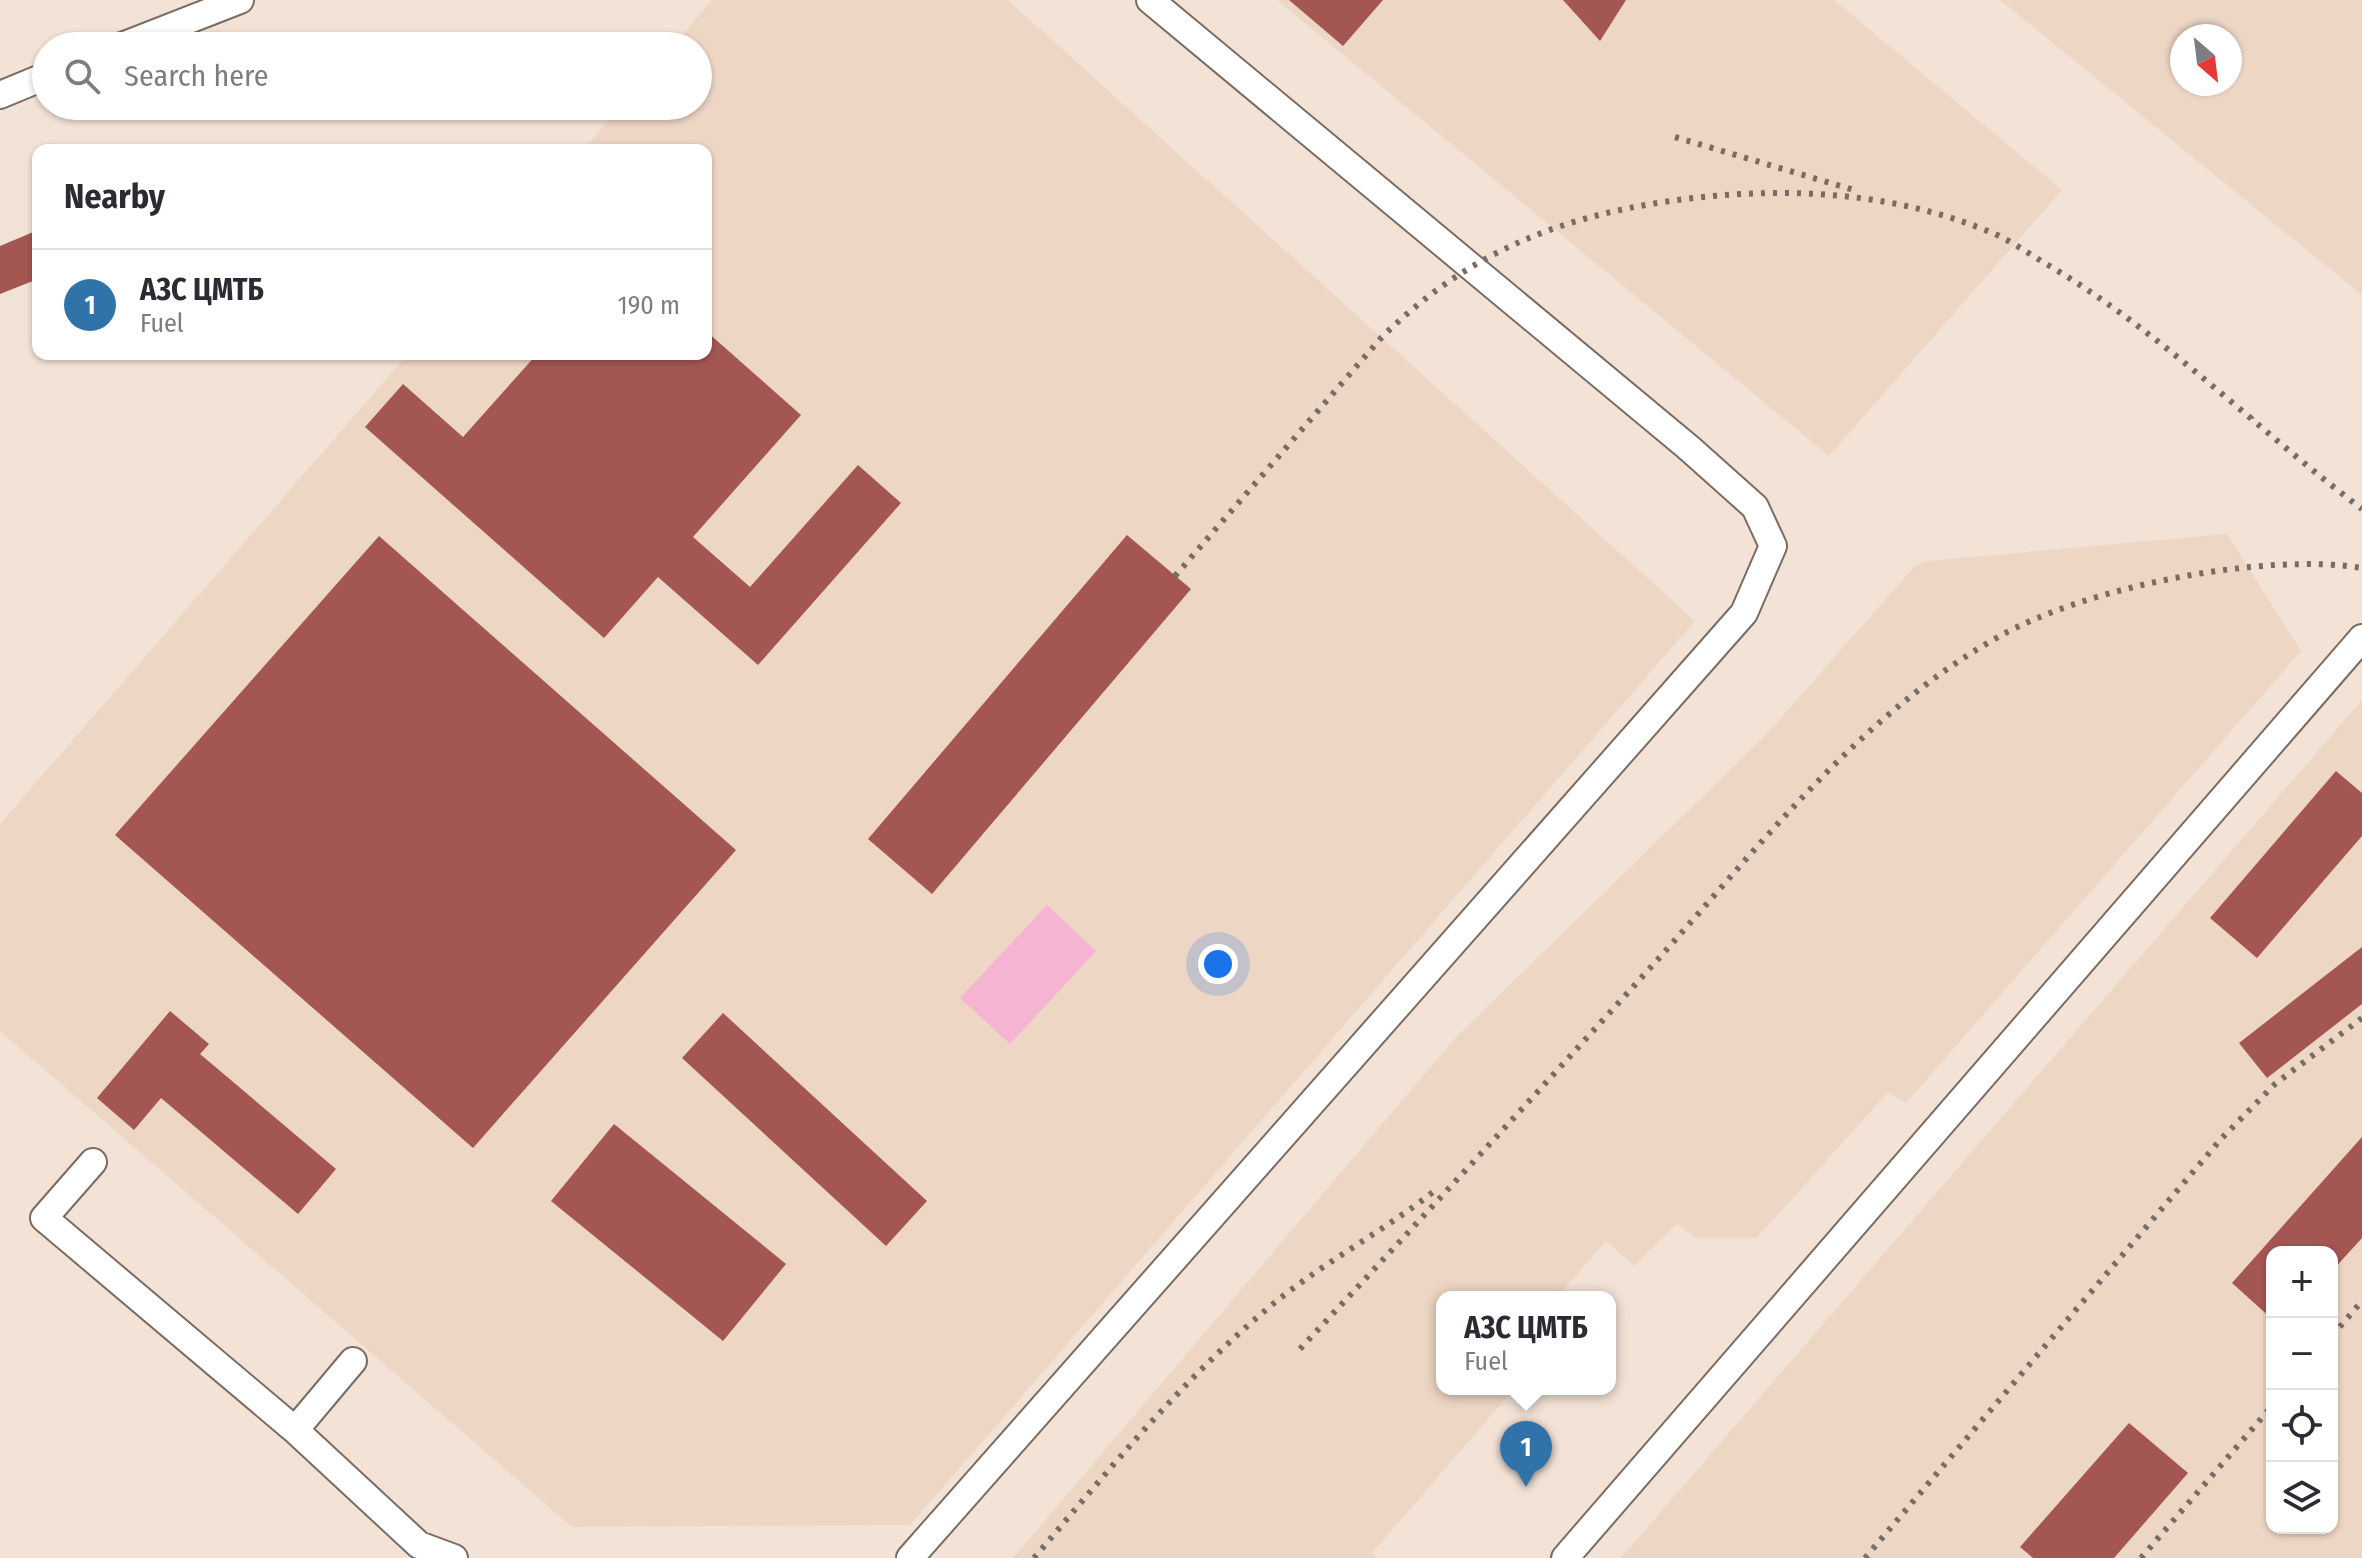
<!DOCTYPE html>
<html lang="en">
<head>
<meta charset="utf-8">
<style>
  body { margin:0; font-family:"Fira Sans Condensed",sans-serif; background:#f2f2f3; color:#2b2b33 }
  .controls { position:absolute; right:24px; bottom:24px; display:grid; overflow:hidden; border-radius:16px; box-shadow:0 2px 6px #0004 }
  .controls button { width:72px; height:72px; display:grid; place-items:center; padding:0; border:0; border-bottom:2px solid #e1e1e2; background:#fff; color:#2b2b33; font:40px sans-serif }
  .compass { position:absolute; left:2170px; top:24px; width:72px; height:72px; border-radius:50%; background:#fff; box-shadow:0 2px 6px #0004; rotate:152deg }
  .you { position:absolute; left:1218px; top:964px; width:28px; height:28px; margin:-20px; border:6px solid #fff; border-radius:50%; background:#1a73e8; box-shadow:0 0 0 12px #1a73e833 }
  .badge { display:grid; place-items:center; width:52px; height:52px; border-radius:50%; background:#3073a9; color:#fff; font-size:26px; font-weight:700 }
  .pin { position:absolute; translate:-50% -66px; filter:drop-shadow(0 2px 4px #0008) }
  .pin::after { content:''; position:absolute; top:42px; width:28px; height:24px; background:inherit; clip-path:polygon(0 0,100% 0,50% 100%) }
  .popup { position:absolute; left:1436px; top:1291px; width:180px; height:104px; box-sizing:border-box; display:grid; place-content:center; border-radius:16px; background:#fff; filter:drop-shadow(0 2px 6px #0005); font-size:26px; white-space:nowrap; color:#7c7c81 }
  .popup b { font-size:30px; color:#2b2b33 }
  .popup::after { content:''; position:absolute; left:50%; top:100%; margin-left:-16px; border:16px solid transparent; border-top-color:#fff }
  .list { margin:0; padding:0; list-style:none }
  h2 { display:flex; justify-content:space-between; align-items:center; height:104px; margin:0; padding:0 32px; font-size:34px }
  h2 small { font-size:26px; font-weight:400; color:#7c7c81 }
  .list li { display:grid; grid-template-columns:52px 1fr auto; gap:24px; align-items:center; box-sizing:border-box; height:112px; padding:0 32px; border-top:2px solid #e1e1e2 }
  .list b { display:block; font-size:30px; white-space:nowrap }
  .list p { margin:0; font-size:26px; white-space:nowrap; color:#7c7c81 }
  .list em { font-size:26px; font-style:normal; color:#7c7c81 }
  .icon { flex:none; width:44px; height:44px; fill:none; stroke:currentColor; stroke-width:2; stroke-linecap:round; stroke-linejoin:round }
  .map { position:relative; flex:none; width:2362px; height:1558px; overflow:hidden }
  .search { position:absolute; background:#fff; box-shadow:0 2px 6px #0004; left:32px; top:32px; width:680px; height:88px; display:flex; align-items:center; gap:20px; box-sizing:border-box; padding:0 28px; border-radius:44px; color:#7c7c81; font-size:30px }
  .panel { position:absolute; background:#fff; box-shadow:0 2px 6px #0004; left:32px; top:144px; width:680px; height:216px; border-radius:16px }
  .map>svg:first-child { display:block }
  .built { fill:#eed6c5; fill-rule:evenodd }
  .green { fill:#f5b4d2 }
  .building { fill:#a45652 }
  .lines { fill:none; stroke-linecap:round; stroke-linejoin:round }
  .street-casing { stroke:#7b6c61; stroke-width:30 }
  .street { stroke:#fff; stroke-width:26 }
  .rail { stroke:#776d65; stroke-width:6; stroke-dasharray:4 8; stroke-linecap:butt }
</style>
</head>
<body>
<div class="map">
<svg width="2362" height="1558" viewBox="0 0 2362 1558">
  <rect width="100%" height="100%" fill="#f3e2d6"/>
  <path class="built" d="M712 0H1008L1695 621 910 1525 572 1527 0 1031V824L408 354H706V150H583L621 106H698V46H673Z
    M1277 0H1834L2062 190 1829 456Z
    M2000 0H2362V295ZM2182 36H2230V84H2182Z
    M2227 534 2301 651 1906 1103 1888 1092 1757 1238H1696L1677 1224 1634 1266 1606 1241 1557 1297H1442V1389H1500L1508 1396 1372 1553 1377 1558H1013L1457 1036 1764 737 1915 566 1928 561Z
    M2362 700V1558H1621ZM2272 1252H2332V1528H2272Z"/>
  <path class="green" d="M1047 905 1096 951 1010 1044 960 998Z"/>
  <path class="building" d="M1289 0H1383L1343 46Z
    M1563 0H1626L1600 41Z
    M38 230V279L0 294V246Z
    M706 331 801 415 693 537 750 587 858 465 901 503 758 665 658 577 604 638 365 427 403 384 463 437 537 354H706Z
    M1127 535 1191 589 932 894 868 839Z
    M379 536 736 850 473 1148 115 835Z
    M2336 771 2362 793V836L2257 958 2210 918Z
    M2362 947V1004L2267 1078 2239 1043Z
    M170 1011 209 1044 200 1054 336 1169 298 1214 161 1098 134 1130 97 1098Z
    M723 1013 927 1201 886 1246 682 1058Z
    M614 1124 786 1264 723 1341 551 1201Z
    M2362 1137V1238L2332 1271V1252H2272V1319L2232 1283Z
    M2129 1423 2188 1473 2114 1558H2033L2020 1547Z"/>
  <g class="lines">
    <defs>
      <path id="street" d="M122 46 240 0
        M0 95 46 76
        M93 1162 44 1218 295 1430 419 1545 454 1558
        M295 1430 353 1361
        M910 1558 1744 613 1773 546 1755 507 1689 448 1150 0
        M1565 1558 2362 638"/>
    </defs>
    <use href="#street" class="street-casing"/>
    <use href="#street" class="street"/>
    <path class="rail" d="M1675 137 1854 190
      M1175 576 1381 338C1465 255 1554 218 1670 201 1777 186 1889 190 1990 232 2010 240 2029 254 2048 265 2163 333 2256 429 2362 509
      M2332 1336 2362 1301
      M1300 1349C1421 1219 1541 1089 1660 957 1763 842 1863 712 2000 636 2087 587 2264 552 2362 568
      M1034 1558C1108 1471 1179 1383 1267 1309 1320 1264 1383 1232 1437 1189
      M1865 1558 2221 1139 2275 1084 2362 1018
      M2141 1558 2272 1406"/>
  </g>
</svg>
<div class="controls">
<button>+</button>
<button>−</button>
<button><svg class="icon" aria-label="locate" viewBox="0 0 24 24"><circle cx="12" cy="12" r="6"/><path d="M12 2v4M12 18v4M2 12h4M18 12h4"/></svg></button>
<button><svg class="icon" aria-label="layers" viewBox="0 0 24 24"><path d="M12 4l9 5-9 5-9-5zM3 14l9 5 9-5"/></svg></button>
</div>
<svg class="compass" viewBox="-18 -18 36 36"><path d="M0-13l5 13h-10z" fill="#e53935"/><path d="M0 13l5-13h-10z" fill="#7c7c81"/></svg>
<div class="you"></div>
<div class="pin badge" style="left:1526px;top:1487px">1</div>
<div class="popup"><b>АЗС ЦМТБ</b>Fuel</div>
<div class="search"><svg class="icon" aria-label="search" viewBox="0 0 24 24"><circle cx="10" cy="10" r="6"/><path d="M15 15l6 6"/></svg>Search here</div>
<section class="panel">
<h2>Nearby<small></small></h2>
<ul class="list">
<li><span class="badge">1</span><div><b>АЗС ЦМТБ</b><p>Fuel</p></div><em>190 m</em></li>
</ul>
</section>
</div>
</body>
</html>
